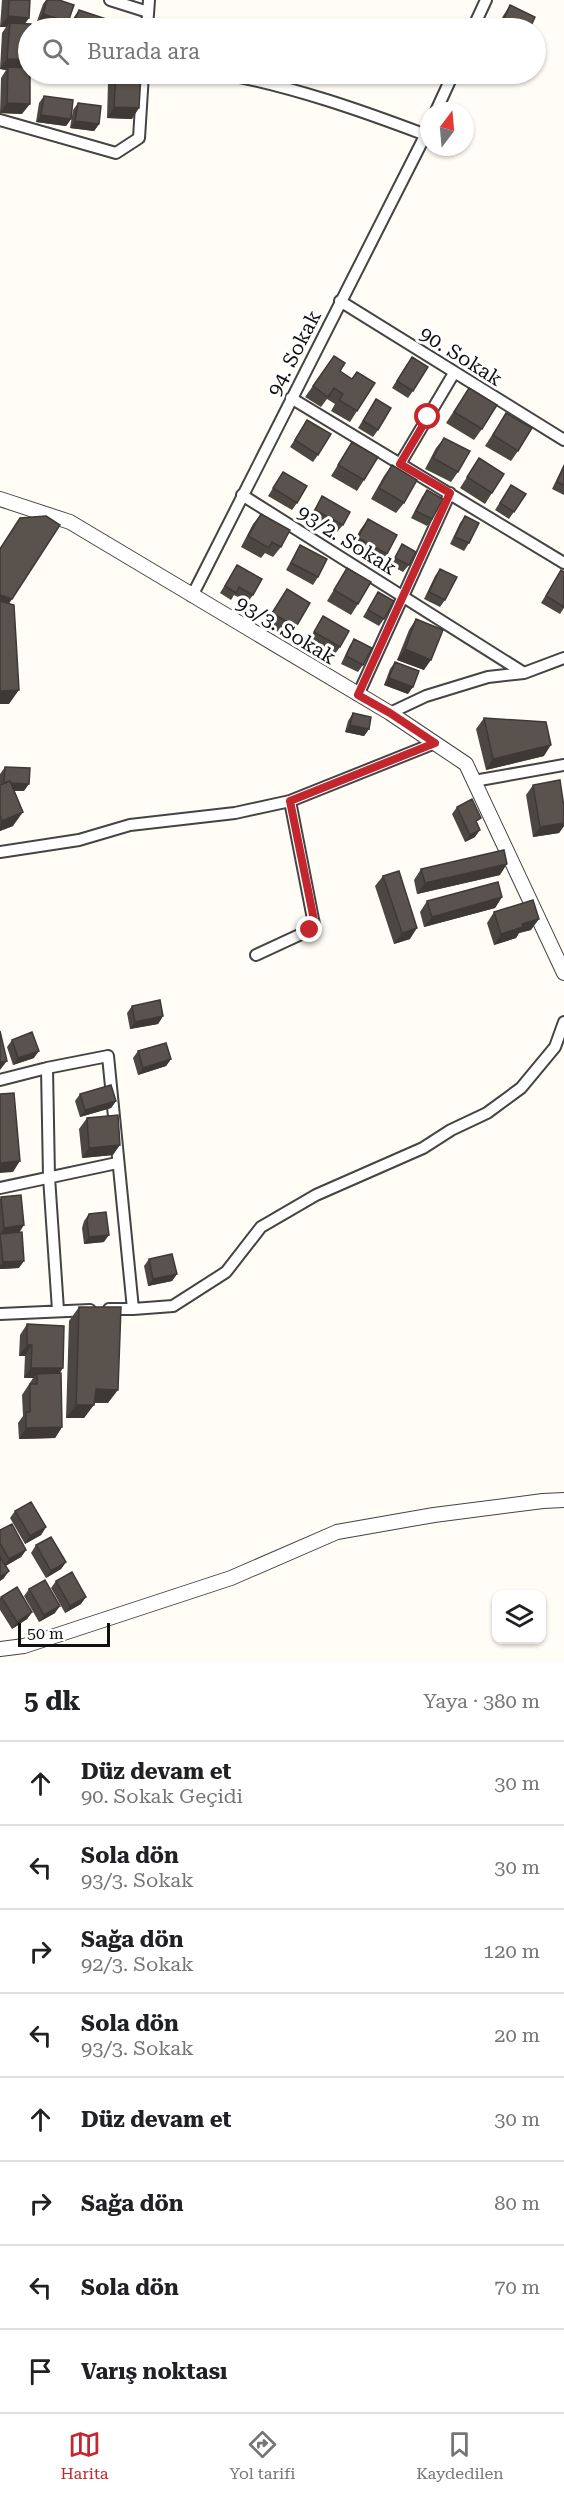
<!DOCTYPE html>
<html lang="tr">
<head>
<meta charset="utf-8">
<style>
  body { margin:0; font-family:"Roboto Serif",serif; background:#f2f2f2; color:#202124 }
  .controls { position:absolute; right:18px; bottom:18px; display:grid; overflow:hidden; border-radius:12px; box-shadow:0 2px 4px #0004 }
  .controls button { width:54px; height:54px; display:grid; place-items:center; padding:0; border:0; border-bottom:2px solid #e0e0e0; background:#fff; color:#202124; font:30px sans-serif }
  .compass { position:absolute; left:420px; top:102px; width:54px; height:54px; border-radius:50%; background:#fff; box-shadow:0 2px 4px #0004; rotate:16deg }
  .scale { position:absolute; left:18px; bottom:15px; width:92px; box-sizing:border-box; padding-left:6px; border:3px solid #111; border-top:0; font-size:16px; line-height:21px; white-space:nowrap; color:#111; -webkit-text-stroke:4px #fff; paint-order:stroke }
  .stop { position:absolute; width:18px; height:18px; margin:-14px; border:4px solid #c4262e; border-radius:50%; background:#fff }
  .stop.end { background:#c4262e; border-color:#fff; box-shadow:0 2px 6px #0008 }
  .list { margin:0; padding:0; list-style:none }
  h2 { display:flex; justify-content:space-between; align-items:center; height:78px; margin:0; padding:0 24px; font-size:26px }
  h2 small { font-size:20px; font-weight:400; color:#757577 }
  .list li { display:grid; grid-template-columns:39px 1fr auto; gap:18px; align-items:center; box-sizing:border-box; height:84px; padding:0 24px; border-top:2px solid #e0e0e0 }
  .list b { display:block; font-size:22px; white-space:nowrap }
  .list p { margin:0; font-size:20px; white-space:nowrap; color:#757577 }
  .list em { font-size:20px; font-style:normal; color:#757577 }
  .icon { flex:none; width:33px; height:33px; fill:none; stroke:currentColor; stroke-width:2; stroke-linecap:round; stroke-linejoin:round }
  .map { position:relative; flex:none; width:564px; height:1662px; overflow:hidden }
  .search { position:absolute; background:#fff; box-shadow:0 2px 4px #0004; left:18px; right:18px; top:18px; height:66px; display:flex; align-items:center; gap:15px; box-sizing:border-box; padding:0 21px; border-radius:33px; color:#757577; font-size:22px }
  .sheet { height:750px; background:#fff }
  nav { display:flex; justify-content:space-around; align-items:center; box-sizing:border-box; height:84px; border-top:2px solid #e0e0e0; background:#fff; font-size:16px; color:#757577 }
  nav a { display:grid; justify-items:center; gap:3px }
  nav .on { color:#c4262e }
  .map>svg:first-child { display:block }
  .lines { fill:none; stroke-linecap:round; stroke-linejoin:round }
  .minor-casing { stroke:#444; stroke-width:14 }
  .tertiary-casing { stroke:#444; stroke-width:16 }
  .minor { stroke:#fff; stroke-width:10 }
  .tertiary { stroke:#fff; stroke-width:14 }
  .wall { fill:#4d4742 }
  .shaded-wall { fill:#3f3936 }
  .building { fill:#5a524d; stroke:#3f3936; stroke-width:1.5 }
  .route { stroke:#c4262e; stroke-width:8 }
  .labels { text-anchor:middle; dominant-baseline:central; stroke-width:6; stroke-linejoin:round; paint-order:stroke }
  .street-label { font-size:20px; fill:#111; stroke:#fff }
</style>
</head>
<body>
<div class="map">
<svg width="564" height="1662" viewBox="0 0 564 1662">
  <rect width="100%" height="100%" fill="#fffdf5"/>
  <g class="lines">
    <defs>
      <path id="minor" d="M110 0 148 12
        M147 28 149 0
        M473 28 486 0
        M225 74C294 87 360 110 426 135
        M436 111 453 74
        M0 120 116 153 139 138 143 74
        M340 301 564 440
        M291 398 564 563
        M400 464 454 373
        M242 495 524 673
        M192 596 429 128
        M358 695 450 493
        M390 713 426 696 488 677 524 673 564 658
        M474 781 564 765
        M0 852 79 840 130 825 235 813 290 801 435 743
        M256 955 310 930 314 924 290 801
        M47 1068 49 1177 58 1310
        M0 1080 47 1068 108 1056 133 1309H109
        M0 1188 117 1163
        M133 1309 173 1306 226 1272 261 1227 316 1195 423 1148 451 1130 487 1113 521 1088 555 1047 564 1022
        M0 1314 90 1310"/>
      <path id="tertiary" d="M0 499 70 522 390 713 466 764 564 973
        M0 1649 24 1646 231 1578 337 1532 434 1515 543 1501 564 1500"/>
    </defs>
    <use href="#minor" class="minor-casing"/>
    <use href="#tertiary" class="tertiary-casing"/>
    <use href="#minor" class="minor"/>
    <use href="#tertiary" class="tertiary"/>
  </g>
  <path class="wall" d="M2 0H30L25 24 28 28V60L23 68 22 114 0 113 1 78 6 70 0 69 2 33 6 27H0Z
    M46 0H59L37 21 43 4Z
    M510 5 530 28H497L503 16Z
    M79 10 112 28H70L74 17Z
    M115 74H141L132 119 107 118 108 83Z
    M487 74H509L504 81Z
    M44 96 71 119 66 126 36 122 39 103Z
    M78 103 99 124 94 131 70 128 73 110Z
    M334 356 357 411 350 422 331 411 335 404 327 399 321 407 305 397Z
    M407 364 413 391 408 398 392 388Z
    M469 388 482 429 474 440 446 423Z
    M376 399 378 430 373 437 358 428Z
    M506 413 518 451 511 461 485 446Z
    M307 420 318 455 313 462 290 447Z
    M444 438 458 472 451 482 425 469 436 448Z
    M352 442 364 480 357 491 331 476Z
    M479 458 492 493 485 504 460 488Z
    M564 464V495L552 489Z
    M392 465 404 503 396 513 371 499 384 476Z
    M283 472 297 503 292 510 268 496Z
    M511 485 526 494 509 519 495 510Z
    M427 490 432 519 427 526 411 518 422 497Z
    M322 496 343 525 337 532 310 517Z
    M261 514 281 547 273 557 265 553 261 558 241 547 253 524Z
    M465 516 469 543 464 551 450 544 460 523Z
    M368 519 387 554 379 564 350 549 360 530Z
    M402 544 409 565 403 572 390 565Z
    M300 545 318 577 313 585 286 570Z
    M237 565 253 595 248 602 234 595 231 600 220 593Z
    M347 568 358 604 351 615 327 601Z
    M440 569 445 600 440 607 424 599 435 576Z
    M561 570 564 572V608L560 614 541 603Z
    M287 589 296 627 288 638 265 624Z
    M378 592 384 619 379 626 363 617Z
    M323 616 340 647 335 654 309 640Z
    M416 619 424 670 397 660 409 630Z
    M354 639 363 665 358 672 341 664 349 647Z
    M395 662 408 694 384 685 390 669Z
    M353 713 369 729 364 736 345 732 348 721Z
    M484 718 544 756 486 770 476 729Z
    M5 767 24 791H14L13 826 0 831V774Z
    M533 785 564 807V826L559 833 533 837 526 795Z
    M457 807 477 824 475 837 465 842 452 814Z
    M421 869 500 875 417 894 414 880Z
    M383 876 410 939 394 944 375 886Z
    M502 897 495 908 424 927 420 912 427 901Z
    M494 912 531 930 519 933 516 938 494 945 487 923Z
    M132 1006 163 1016 158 1024 130 1029 127 1013Z
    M12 1040 34 1058 13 1065 7 1047Z
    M138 1051 171 1059 166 1066 138 1075 133 1058Z
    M80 1094 116 1101 111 1108 80 1117 75 1101Z
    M87 1118 113 1155 82 1158 79 1129Z
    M1 1197 19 1232V1268L0 1269V1199Z
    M89 1214 104 1242 84 1244 82 1228 84 1221Z
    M149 1259 177 1274 172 1281 148 1286 144 1266Z
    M79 1307 108 1403H94L84 1418H66L69 1321Z
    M27 1324 60 1373 62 1427 55 1438 19 1439 18 1423 23 1416 22 1395 33 1378H24L25 1356H19L20 1335Z
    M15 1511 46 1527 41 1535 25 1544 10 1518Z
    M0 1530 26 1550 21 1557 5 1566 4 1578 0 1581Z
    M36 1545 66 1562 61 1569 46 1578 31 1553Z
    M56 1581 81 1604 65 1613 51 1588Z
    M29 1589 55 1613 39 1622 24 1596Z
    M1 1597 32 1612 27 1619 12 1629 0 1610V1598Z"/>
  <path class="shaded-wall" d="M43 14 68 22 64 28H60L37 21Z
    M8 16 29 18 22 28 10 23 6 27H0Z
    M73 25 83 28H71Z
    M7 59 28 60 21 70 8 67 6 70 0 69Z
    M7 103 30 104 22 114 0 113Z
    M114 107 139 108 132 119 107 118Z
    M41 115 71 119 66 126 36 122Z
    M75 121 99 124 94 131 70 128Z
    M0 595 12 599 3 613 0 612Z
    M405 649 431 660 424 670 397 660Z
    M389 678 413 687 408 694 384 685Z
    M19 690 9 704H0V691Z
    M350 725 369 729 364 736 345 732Z
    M551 745 544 756 486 770 493 759Z
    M4 783 29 784 24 791 0 790Z
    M23 812 13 826 0 831V824L2 821Z
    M564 823V826L559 833 533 837 540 827Z
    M480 830 475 837 465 842 470 835Z
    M507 864 500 875 417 894 425 883Z
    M502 897 495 908 424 927 432 917Z
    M539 919 531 930 519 933 516 938 494 945 501 934 522 924Z
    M417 928 410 939 394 944 402 933Z
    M163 1016 158 1024 130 1029 135 1022Z
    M39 1051 34 1058 13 1065 18 1058Z
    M171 1059 166 1066 138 1075 143 1068Z
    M7 1061 0 1070V1062Z
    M116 1101 111 1108 80 1117 85 1110Z
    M120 1145 113 1155 82 1158 89 1148Z
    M20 1161 13 1172 0 1173V1163Z
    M24 1225 19 1233 0 1235 4 1228Z
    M109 1235 104 1242 84 1244 89 1237Z
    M24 1261 19 1268 0 1269V1266L3 1262Z
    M177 1274 172 1281 148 1286 153 1279Z
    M27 1345H32L25 1356H19Z
    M31 1368H63L56 1379 37 1374 33 1378H24Z
    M96 1389 118 1390 108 1403 86 1402Z
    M76 1405H94L84 1418H66Z
    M62 1427 55 1438 19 1439 26 1428Z
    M46 1527 41 1535 25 1544 30 1536Z
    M26 1550 21 1557 4 1567 9 1559Z
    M66 1562 61 1569 46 1578 51 1571Z
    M9 1571 4 1578 0 1581V1577Z
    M86 1597 81 1604 65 1613 70 1606Z
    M60 1606 55 1613 39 1622 44 1615Z
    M32 1612 27 1619 12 1629 17 1622Z"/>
  <path class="building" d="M9 0H30L29 18 8 16Z
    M47 0H59L74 5 68 22 43 14Z
    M510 5 535 17 530 28H500Z
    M79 10 115 22 112 28H83L73 25Z
    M122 22 144 24V28H122Z
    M10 23 31 24V28H28V60L7 59Z
    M8 67 28 68V74H30V104L7 103Z
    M116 74H141L139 108 114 107Z
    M44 96 73 100 71 119 41 115Z
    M78 103 101 106 99 124 75 121Z
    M334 356 345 363 340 371 352 379 357 372 375 383 357 411 339 400 343 394 334 388 328 397 313 386Z
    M412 357 428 367 413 391 397 381Z
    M469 388 497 405 482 429 454 412Z
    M376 399 391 408 378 430 363 421Z
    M506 413 532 428 518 451 493 435Z
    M307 420 331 434 318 455 295 440Z
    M444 438 470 451 458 472 433 458Z
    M352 442 378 457 364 480 338 465Z
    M479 458 504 474 492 493 467 477Z
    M392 465 417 480 404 503 379 488Z
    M564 466V485L557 482Z
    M283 472 307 486 297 503 273 488Z
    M511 485 526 494 514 512 500 503Z
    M427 490 443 499 432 519 416 511Z
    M322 496 350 512 343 525 315 510Z
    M261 514 290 530 281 547 272 542 269 548 248 536Z
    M46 516 60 525 12 599 0 595V549L20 518Z
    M465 516 479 523 469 543 455 537Z
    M368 519 397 535 387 554 358 538Z
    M402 544 416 552 409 565 395 558Z
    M300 545 327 559 318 577 291 563Z
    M237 565 262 579 253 595 239 587 236 593 225 586Z
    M347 568 371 582 358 604 334 590Z
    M440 569 457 577 445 600 429 592Z
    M561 570 564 572V607L546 596Z
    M287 589 310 603 296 627 272 613Z
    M378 592 394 601 384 619 368 610Z
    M0 601 14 605 19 690 0 691Z
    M323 616 349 631 340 647 314 632Z
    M416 619 443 630 431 660 405 649Z
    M354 639 372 648 363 665 346 656Z
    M395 662 419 671 413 687 389 678Z
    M353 713 371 717 369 729 350 725Z
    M484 718 546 722 551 745 493 759Z
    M5 767 30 768 29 784 11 783 10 781 4 783Z
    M560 780 564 807V823L540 827 533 785Z
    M10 781 23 812 2 821 0 815V785Z
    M472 799 481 818 476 821 480 830 470 835 457 807Z
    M504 850 507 864 425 883 421 869Z
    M399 871 417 928 402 933 383 876Z
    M498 882 502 897 432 917 427 901Z
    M533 900 539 919 522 924 523 927 501 934 494 912Z
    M160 1000 163 1016 135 1022 132 1006Z
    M0 1031 7 1061 0 1062Z
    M32 1032 39 1051 18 1058 12 1040Z
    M166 1043 171 1059 143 1068 138 1051Z
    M111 1085 116 1101 85 1110 80 1094Z
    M14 1093 20 1161 0 1163V1094Z
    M118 1115 120 1145 89 1148 87 1118Z
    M21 1195 24 1225 4 1228 1 1197Z
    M106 1212 109 1235 89 1237 87 1220 89 1214Z
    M22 1232 24 1261 3 1262 0 1234Z
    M172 1254 177 1274 153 1279 149 1259Z
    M79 1307H121L118 1390 96 1389 94 1405H76Z
    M27 1324 64 1326 63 1368H31L32 1345H27Z
    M61 1373 62 1427 26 1428V1412H30V1384H37V1374Z
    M31 1502 46 1527 30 1536 15 1511Z
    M12 1524 26 1550 9 1559 0 1543V1530Z
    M51 1537 66 1562 51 1571 36 1545Z
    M0 1557 9 1571 0 1577Z
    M72 1572 86 1597 70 1606 56 1581Z
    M45 1580 60 1606 44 1615 29 1589Z
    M17 1587 32 1612 17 1622 1 1597Z"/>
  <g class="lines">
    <path class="route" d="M310 930 314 920 290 801 435 743 390 713 358 695 450 493 400 464 428 417"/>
  </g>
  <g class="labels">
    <g class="street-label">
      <text transform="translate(294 353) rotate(-63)">94. Sokak</text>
      <text transform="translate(461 356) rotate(32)">90. Sokak</text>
      <text transform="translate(347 540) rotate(32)">93/2. Sokak</text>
      <text transform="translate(286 630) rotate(31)">93/3. Sokak</text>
    </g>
  </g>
</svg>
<div class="controls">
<button><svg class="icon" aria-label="layers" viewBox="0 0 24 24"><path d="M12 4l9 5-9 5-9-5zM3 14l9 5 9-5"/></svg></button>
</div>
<svg class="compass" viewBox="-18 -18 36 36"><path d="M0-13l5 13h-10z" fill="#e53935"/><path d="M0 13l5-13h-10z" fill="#757577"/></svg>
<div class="scale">50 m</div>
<div class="stop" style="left:428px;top:417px"></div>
<div class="stop end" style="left:310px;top:930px"></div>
<div class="search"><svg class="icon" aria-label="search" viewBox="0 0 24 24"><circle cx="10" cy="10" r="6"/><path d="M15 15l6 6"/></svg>Burada ara</div>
</div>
<section class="sheet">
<h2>5 dk<small>Yaya · 380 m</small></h2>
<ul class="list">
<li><svg class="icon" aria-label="ahead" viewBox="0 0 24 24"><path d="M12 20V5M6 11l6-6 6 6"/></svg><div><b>Düz devam et</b><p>90. Sokak Geçidi</p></div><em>30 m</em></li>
<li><svg class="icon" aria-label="left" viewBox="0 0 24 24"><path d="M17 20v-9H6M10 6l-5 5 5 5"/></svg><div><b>Sola dön</b><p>93/3. Sokak</p></div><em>30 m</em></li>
<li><svg class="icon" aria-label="right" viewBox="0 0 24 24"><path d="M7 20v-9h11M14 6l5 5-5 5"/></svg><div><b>Sağa dön</b><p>92/3. Sokak</p></div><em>120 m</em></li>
<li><svg class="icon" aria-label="left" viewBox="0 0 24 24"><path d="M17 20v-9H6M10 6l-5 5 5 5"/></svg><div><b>Sola dön</b><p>93/3. Sokak</p></div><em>20 m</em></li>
<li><svg class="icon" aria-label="ahead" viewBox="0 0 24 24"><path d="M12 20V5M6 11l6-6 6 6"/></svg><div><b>Düz devam et</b></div><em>30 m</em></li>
<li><svg class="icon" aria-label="right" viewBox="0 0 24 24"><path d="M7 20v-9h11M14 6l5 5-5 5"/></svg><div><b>Sağa dön</b></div><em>80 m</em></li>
<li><svg class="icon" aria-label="left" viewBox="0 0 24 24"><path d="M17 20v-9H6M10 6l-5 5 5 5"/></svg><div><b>Sola dön</b></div><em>70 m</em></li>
<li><svg class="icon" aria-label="arrive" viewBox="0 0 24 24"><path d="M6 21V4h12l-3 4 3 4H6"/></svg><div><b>Varış noktası</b></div></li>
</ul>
</section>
<nav>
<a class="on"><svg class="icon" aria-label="map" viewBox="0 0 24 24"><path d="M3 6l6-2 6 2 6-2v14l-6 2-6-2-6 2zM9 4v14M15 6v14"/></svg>Harita</a>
<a><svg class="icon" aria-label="directions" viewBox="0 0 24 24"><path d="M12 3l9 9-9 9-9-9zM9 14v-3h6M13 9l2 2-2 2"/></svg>Yol tarifi</a>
<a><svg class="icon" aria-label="saved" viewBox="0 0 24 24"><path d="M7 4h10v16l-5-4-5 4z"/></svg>Kaydedilen</a>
</nav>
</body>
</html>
